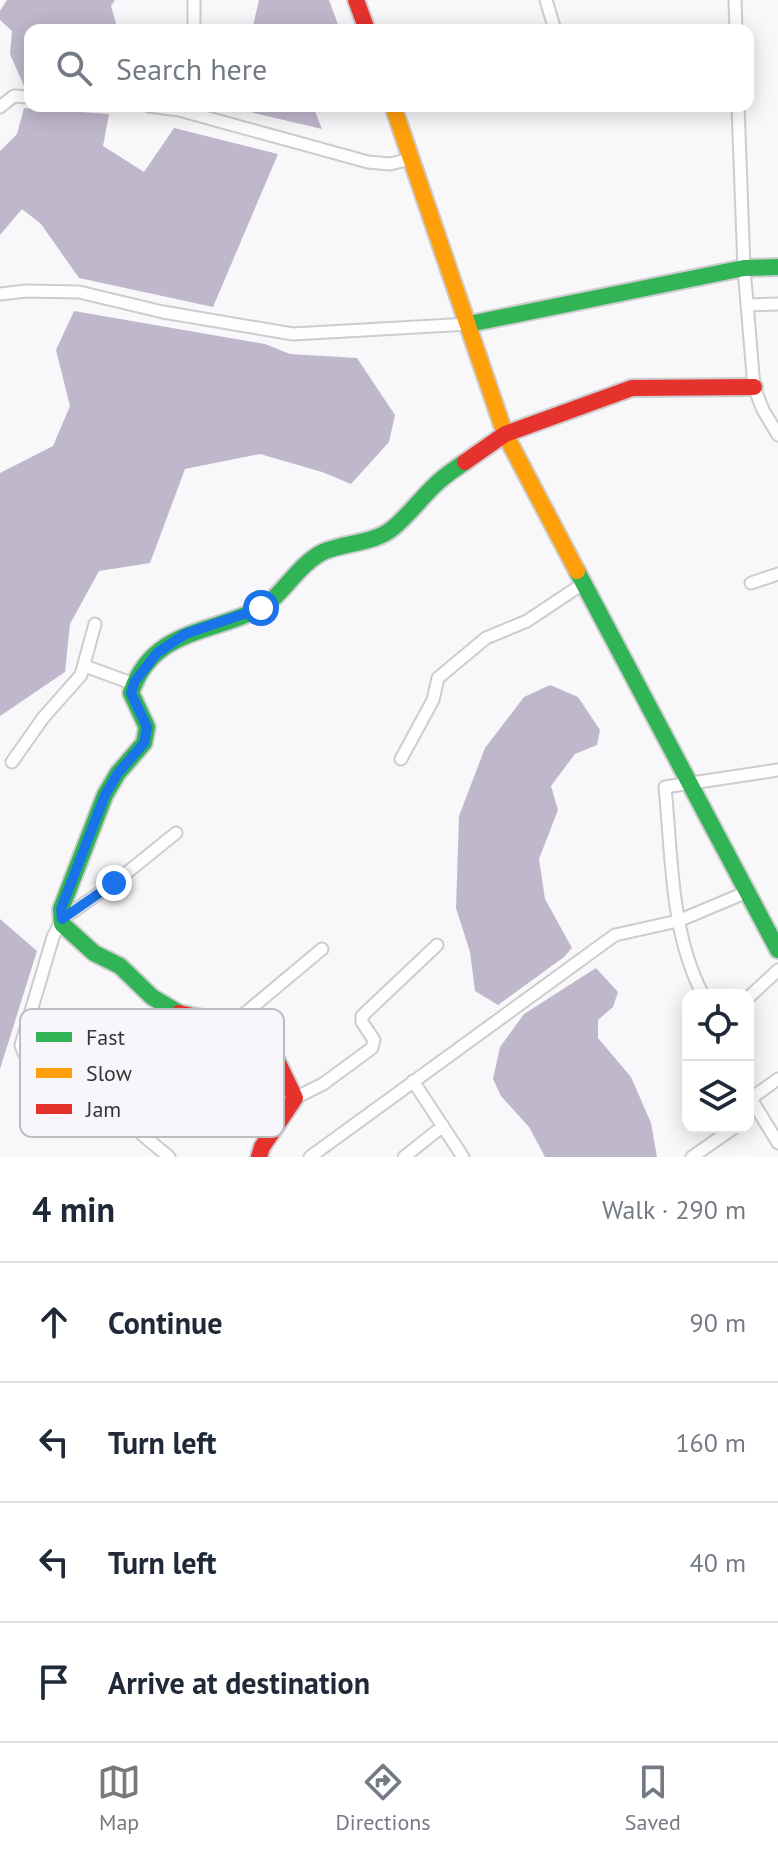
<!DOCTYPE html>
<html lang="en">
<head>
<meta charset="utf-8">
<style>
  body { margin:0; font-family:"PT Sans",sans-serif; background:#f6f6f7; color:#1f2937 }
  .controls { position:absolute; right:24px; bottom:24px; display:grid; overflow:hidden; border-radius:16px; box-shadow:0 4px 20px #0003 }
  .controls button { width:72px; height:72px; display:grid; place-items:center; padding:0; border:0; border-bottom:2px solid #e0e1e3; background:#fff; color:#1f2937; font:40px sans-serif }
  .stop { position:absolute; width:24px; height:24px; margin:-18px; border:6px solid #1a73e8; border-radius:50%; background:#fff }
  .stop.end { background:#1a73e8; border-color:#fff; box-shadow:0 2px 8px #0008 }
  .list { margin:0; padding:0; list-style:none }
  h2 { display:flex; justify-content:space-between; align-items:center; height:104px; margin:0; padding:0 32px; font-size:34px }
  h2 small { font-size:26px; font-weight:400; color:#747a83 }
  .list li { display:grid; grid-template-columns:52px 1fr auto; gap:24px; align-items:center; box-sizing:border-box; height:120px; padding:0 32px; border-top:2px solid #e0e1e3 }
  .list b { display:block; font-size:30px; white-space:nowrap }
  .list em { font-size:26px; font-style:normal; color:#747a83 }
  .icon { flex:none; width:44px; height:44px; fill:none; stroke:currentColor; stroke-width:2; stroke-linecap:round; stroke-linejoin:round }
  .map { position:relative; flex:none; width:778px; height:1157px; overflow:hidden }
  .search { position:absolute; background:#fff; box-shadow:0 4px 20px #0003; left:24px; right:24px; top:24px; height:88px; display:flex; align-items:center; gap:20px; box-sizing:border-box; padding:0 28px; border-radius:16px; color:#747a83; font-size:30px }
  .sheet { height:584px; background:#fff }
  nav { display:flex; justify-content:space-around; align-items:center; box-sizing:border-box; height:112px; border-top:2px solid #e0e1e3; background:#fff; font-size:22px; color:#747a83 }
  nav a { display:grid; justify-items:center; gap:4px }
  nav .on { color:#79797a }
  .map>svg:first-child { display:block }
  .water { fill:#bfb8cc }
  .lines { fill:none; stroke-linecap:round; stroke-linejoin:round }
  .street-casing { stroke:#cdccce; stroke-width:15 }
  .fast-casing { stroke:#cdccce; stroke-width:20 }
  .slow-casing { stroke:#cdccce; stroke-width:20 }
  .jam-casing { stroke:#cdccce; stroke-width:20 }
  .street { stroke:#fefefe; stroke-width:11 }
  .fast { stroke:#30b455; stroke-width:16 }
  .slow { stroke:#ff9f0a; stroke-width:16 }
  .jam { stroke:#e5322d; stroke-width:16 }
  .route { stroke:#1a73e8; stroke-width:10 }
  .key { fill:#f8f6fa; stroke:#bebcbf; stroke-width:2 }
  .key-label { font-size:22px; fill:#353536 }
</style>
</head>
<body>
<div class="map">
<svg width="778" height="1157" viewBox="0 0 778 1157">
  <rect width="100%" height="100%" fill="#f8f7f9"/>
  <path class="water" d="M7 0H115L111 6 118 30H30V86H24L10 54 12 31 0 20V11Z
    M259 0H329L340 30H252Z
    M225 106H313L322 129Z
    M24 108 109 114 103 146 144 172 174 128 278 154 213 307 79 278 41 224 22 209 0 235V151L17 134Z
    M74 311 265 344 290 354 357 358 395 415 389 442 351 484 322 472 260 454 185 469 150 563 99 571 70 624 65 672 0 716V473L53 446 70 406 56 350Z
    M550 685 578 697 600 730 597 745 575 754 551 786 558 810 539 859 545 899 572 948 564 957 498 1005 475 991 470 952 456 908 459 816 485 748 524 697Z
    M0 919 37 951 0 1069Z
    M596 968 618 992 613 1007 598 1020V1038L631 1077 651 1123 657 1157H545L529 1127 501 1096 493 1079 500 1047 524 1014Z"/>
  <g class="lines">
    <defs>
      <path id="street" d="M194 0V30
        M546 0 555 30
        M735 0 736 30
        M149 106 179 110 368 162 390 164 411 159
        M738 106 744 268 754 387 763 410 778 435
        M0 107 14 96 30 97
        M0 294 26 291 79 292 163 312 293 334 469 324
        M747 305 778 304
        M751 583 778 574
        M85 666 134 684
        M401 759 433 700 438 678 486 638 527 621 584 583
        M12 762 43 718 81 675 95 624
        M703 995C670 932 672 856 665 787L778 770
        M748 998 778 970
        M231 1025 322 949
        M413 1081 463 1157
        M748 1094 778 1143
        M295 1098 323 1084 372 1048 374 1040 362 1022V1016L437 945
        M750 1099 778 1079
        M203 1114 251 1098 279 1065
        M169 1157 120 1116 24 1053 21 1045 53 937 62 919 114 883 176 833
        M310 1157 615 935 678 921 747 892
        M404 1157 443 1126
        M692 1157 735 1127"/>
      <path id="fast" d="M469 324 744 268 778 267
        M577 571 778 950
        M179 1013 152 997 120 966 94 953 62 924 61 909 105 795 118 773 144 743 147 727 131 693C152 629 210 634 259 609 282 597 297 565 323 552 345 542 374 544 393 528 408 516 421 498 436 484 444 476 455 469 465 462"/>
      <path id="slow" d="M393 106 505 434 577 571"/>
      <path id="jam" d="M356 0 367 30
        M465 462 505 434 632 388 754 387
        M179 1013 254 1029 269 1044 295 1098 262 1147 259 1157"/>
    </defs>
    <use href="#street" class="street-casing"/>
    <use href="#fast" class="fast-casing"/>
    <use href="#slow" class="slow-casing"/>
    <use href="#jam" class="jam-casing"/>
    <use href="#street" class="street"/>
    <use href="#fast" class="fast"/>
    <use href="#slow" class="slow"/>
    <use href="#jam" class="jam"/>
  </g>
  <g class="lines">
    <path class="route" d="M114 883 62 919 61 909 105 795 118 773 144 743 147 727 131 693 135 681 157 653 185 634 261 608"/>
  </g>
  <rect x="20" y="1009" width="264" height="128" rx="12" class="key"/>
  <rect x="36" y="1032" width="36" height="10" fill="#30b455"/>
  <rect x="36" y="1068" width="36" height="10" fill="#ff9f0a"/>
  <rect x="36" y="1104" width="36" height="10" fill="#e5322d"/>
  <g class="key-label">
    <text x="86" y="1045">Fast</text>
    <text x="86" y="1081">Slow</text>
    <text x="86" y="1117">Jam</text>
  </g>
</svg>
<div class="controls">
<button><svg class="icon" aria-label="locate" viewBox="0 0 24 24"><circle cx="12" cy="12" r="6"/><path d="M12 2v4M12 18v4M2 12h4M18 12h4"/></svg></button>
<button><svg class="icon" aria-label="layers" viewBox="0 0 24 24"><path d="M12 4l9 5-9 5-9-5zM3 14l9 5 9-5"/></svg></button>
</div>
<div class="stop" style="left:261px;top:608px"></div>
<div class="stop end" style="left:114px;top:883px"></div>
<div class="search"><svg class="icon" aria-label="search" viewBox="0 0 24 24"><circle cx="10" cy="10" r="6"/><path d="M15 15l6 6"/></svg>Search here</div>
</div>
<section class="sheet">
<h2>4 min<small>Walk · 290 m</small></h2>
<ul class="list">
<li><svg class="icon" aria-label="ahead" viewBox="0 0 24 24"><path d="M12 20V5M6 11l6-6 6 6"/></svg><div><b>Continue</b></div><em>90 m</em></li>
<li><svg class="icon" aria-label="left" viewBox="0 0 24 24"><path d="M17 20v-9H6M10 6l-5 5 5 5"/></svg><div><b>Turn left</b></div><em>160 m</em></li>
<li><svg class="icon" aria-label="left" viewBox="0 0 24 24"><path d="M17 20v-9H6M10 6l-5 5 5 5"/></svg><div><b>Turn left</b></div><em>40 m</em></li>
<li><svg class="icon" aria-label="arrive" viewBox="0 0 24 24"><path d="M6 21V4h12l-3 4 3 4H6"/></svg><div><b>Arrive at destination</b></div></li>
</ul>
</section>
<nav>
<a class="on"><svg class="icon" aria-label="map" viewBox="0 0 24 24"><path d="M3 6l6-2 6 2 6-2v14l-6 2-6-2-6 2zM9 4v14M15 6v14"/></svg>Map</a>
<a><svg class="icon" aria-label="directions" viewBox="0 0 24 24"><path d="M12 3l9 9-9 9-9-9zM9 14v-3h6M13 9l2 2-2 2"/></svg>Directions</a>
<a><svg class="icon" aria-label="saved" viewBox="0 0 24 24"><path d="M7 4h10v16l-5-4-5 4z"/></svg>Saved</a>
</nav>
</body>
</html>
